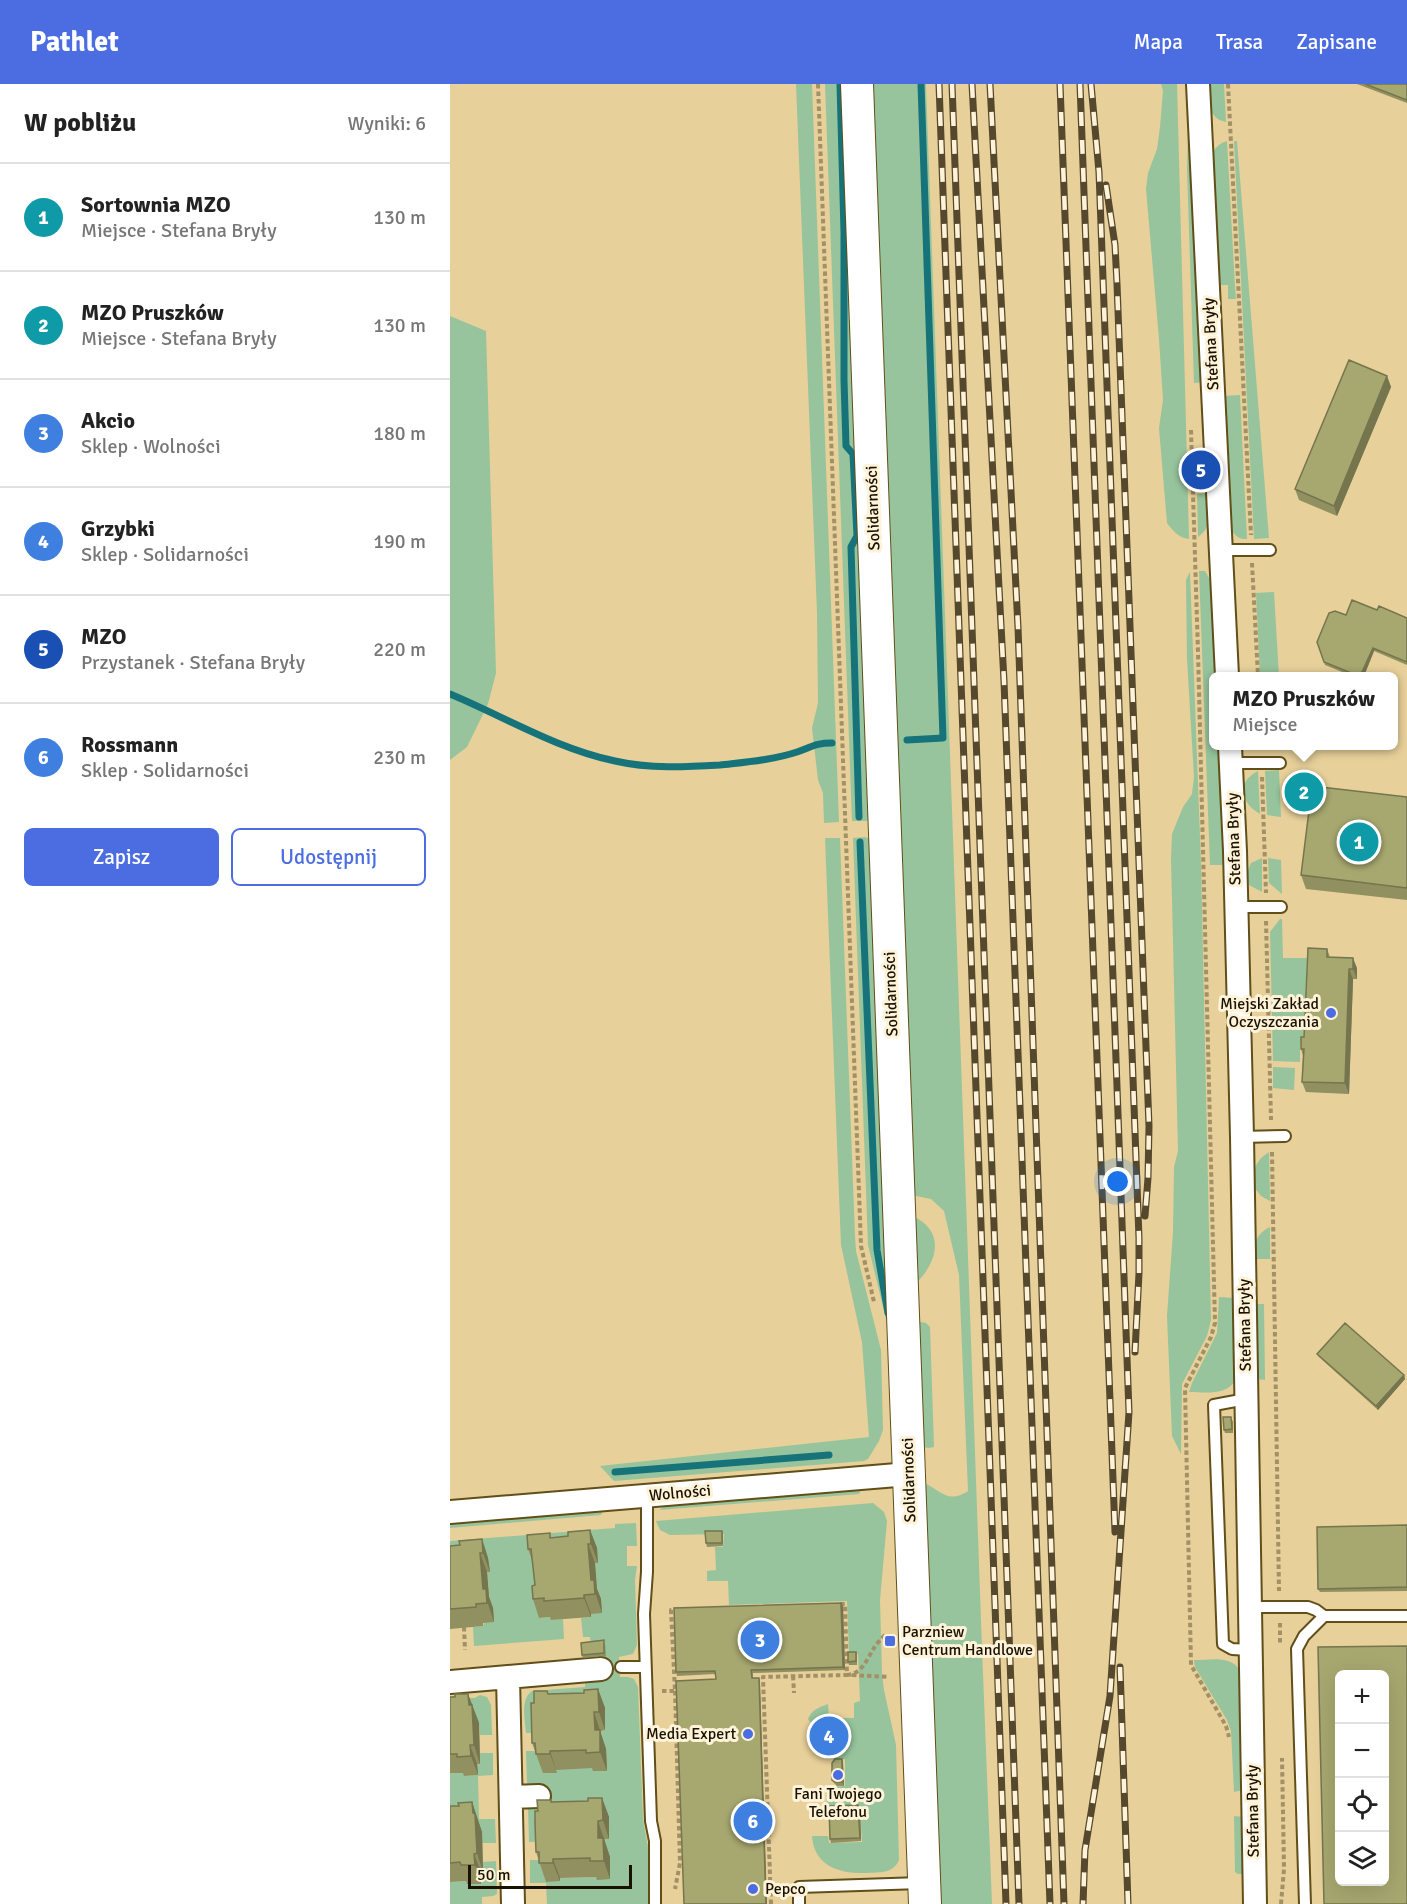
<!DOCTYPE html>
<html lang="pl">
<head>
<meta charset="utf-8">
<style>
  body { margin:0; font-family:Signika,sans-serif; background:#f6f6f6; color:#222 }
  .controls { position:absolute; right:18px; bottom:18px; display:grid; overflow:hidden; border-radius:9px; box-shadow:0 6px 24px #0002 }
  .controls button { width:54px; height:54px; display:grid; place-items:center; padding:0; border:0; border-bottom:2px solid #e0e0e0; background:#fff; color:#222; font:30px sans-serif }
  .scale { position:absolute; left:18px; bottom:15px; width:164px; box-sizing:border-box; padding-left:6px; border:3px solid #1a1201; border-top:0; font-size:16px; line-height:21px; white-space:nowrap; color:#1a1201; -webkit-text-stroke:4px #fef3d8; paint-order:stroke }
  .you { position:absolute; left:668px; top:1098px; width:21px; height:21px; margin:-15px; border:4px solid #fff; border-radius:50%; background:#1a73e8; box-shadow:0 0 0 9px #1a73e833 }
  .badge { display:grid; place-items:center; width:39px; height:39px; border-radius:50%; background:#4b6de1; color:#fff; font-size:20px; font-weight:700 }
  .pin { position:absolute; translate:-50% -50%; border:3px solid #fff; box-shadow:0 2px 6px #0006 }
  .popup { position:absolute; left:759px; top:588px; width:189px; height:78px; box-sizing:border-box; display:grid; place-content:center; border-radius:9px; background:#fff; filter:drop-shadow(0 2px 4px #0005); font-size:20px; white-space:nowrap; color:#767676 }
  .popup b { font-size:22px; color:#222 }
  .popup::after { content:''; position:absolute; left:50%; top:100%; margin-left:-12px; border:12px solid transparent; border-top-color:#fff }
  .list { margin:0; padding:0; list-style:none }
  h2 { display:flex; justify-content:space-between; align-items:center; height:78px; margin:0; padding:0 24px; font-size:26px }
  h2 small { font-size:20px; font-weight:400; color:#767676 }
  .list li { display:grid; grid-template-columns:39px 1fr auto; gap:18px; align-items:center; box-sizing:border-box; height:108px; padding:0 24px; border-top:2px solid #e0e0e0 }
  .list b { display:block; font-size:22px; white-space:nowrap }
  .list p { margin:0; font-size:20px; white-space:nowrap; color:#767676 }
  .list em { font-size:20px; font-style:normal; color:#767676 }
  .actions { display:flex; gap:12px; padding:18px 24px }
  .actions a { flex:1; padding:14px 0; border:2px solid #4b6de1; border-radius:9px; text-align:center; font-size:21px; color:#4b6de1 }
  .actions .main { background:#4b6de1; color:#fff }
  .icon { flex:none; width:33px; height:33px; fill:none; stroke:currentColor; stroke-width:2; stroke-linecap:round; stroke-linejoin:round }
  .map { position:relative; flex:none; width:957px; height:1820px; overflow:hidden }
  header { display:flex; align-items:center; gap:36px; box-sizing:border-box; height:84px; padding:0 30px; background:#4b6de1; color:#fff }
  header strong { font-size:28px }
  nav { display:flex; gap:33px; margin-inline-start:auto; font-size:21px }
  main { display:flex }
  aside { flex:1; background:#fff }
  .map>svg:first-child { display:block }
  .green { fill:#97c49c }
  .lines { fill:none; stroke-linecap:round; stroke-linejoin:round }
  .stream { stroke:#16737a; stroke-width:7 }
  .lane-casing { stroke:#614e19; stroke-width:14 }
  .street-casing { stroke:#614e19; stroke-width:26 }
  .secondary-casing { stroke:#614e19; stroke-width:34 }
  .path { stroke:#a29066; stroke-width:4; stroke-dasharray:4.5 3; stroke-linecap:butt }
  .lane { stroke:#fff; stroke-width:10 }
  .street { stroke:#fff; stroke-width:22 }
  .secondary { stroke:#fff; stroke-width:32 }
  .rail-casing { stroke:#55482d; stroke-width:7 }
  .rail { stroke:#fef3d8; stroke-width:4.5; stroke-dasharray:14; stroke-linecap:butt }
  .wall { fill:#909060 }
  .shaded-wall { fill:#75754e }
  .building { fill:#a7a770; stroke:#75754e; stroke-width:1.5; fill-rule:evenodd }
  .poi-dot { fill:#4b6de1; stroke:#fef3d8; stroke-width:2 }
  .labels { text-anchor:middle; dominant-baseline:central; stroke-width:6; stroke-linejoin:round; paint-order:stroke }
  .street-label { font-size:16px; fill:#1a1201; stroke:#fef3d8 }
  .poi-label { font-size:16px; fill:#1a1201; stroke:#fef3d8; text-anchor:end }
</style>
</head>
<body>
<header>
<strong>Pathlet</strong>
<nav><a>Mapa</a><a>Trasa</a><a>Zapisane</a></nav>
</header>
<main>
<aside>
<h2>W pobliżu<small>Wyniki: 6</small></h2>
<ul class="list">
<li><span class="badge" style="background:#0f9aa8">1</span><div><b>Sortownia MZO</b><p>Miejsce · Stefana Bryły</p></div><em>130 m</em></li>
<li><span class="badge" style="background:#0f9aa8">2</span><div><b>MZO Pruszków</b><p>Miejsce · Stefana Bryły</p></div><em>130 m</em></li>
<li><span class="badge" style="background:#3f7fe0">3</span><div><b>Akcio</b><p>Sklep · Wolności</p></div><em>180 m</em></li>
<li><span class="badge" style="background:#3f7fe0">4</span><div><b>Grzybki</b><p>Sklep · Solidarności</p></div><em>190 m</em></li>
<li><span class="badge" style="background:#1a4fb4">5</span><div><b>MZO</b><p>Przystanek · Stefana Bryły</p></div><em>220 m</em></li>
<li><span class="badge" style="background:#3f7fe0">6</span><div><b>Rossmann</b><p>Sklep · Solidarności</p></div><em>230 m</em></li>
</ul>
<div class="actions"><a class="main">Zapisz</a><a>Udostępnij</a></div>
</aside>
<div class="map">
<svg width="957" height="1820" viewBox="0 0 957 1820">
  <rect width="100%" height="100%" fill="#e7d09a"/>
  <path class="green" d="M346 0H362L389 738 374 739 373 709 368 696 362 644 368 619 367 529Z
    M375 0H396L420 734 417 737H402Z
    M420 0H476L532 1564 542 1820H487L472 1398C490 1405 497 1421 518 1407L509 1191 494 1127 481 1115 461 1111Z
    M711 0H727L739 455C729 454 723 447 717 439L709 344 713 316 709 255 696 105 698 89 707 65 710 43 713 7Z
    M758 0H774L776 38C757 34 759 16 758 0Z
    M738 45H740L754 298 744 299 737 85Z
    M777 57 785 203 786 215H778V201H769L762 71C764 64 770 59 777 57Z
    M784 57H787L819 454 804 455Z
    M0 232 36 247 46 589 38 620 17 663 0 676Z
    M790 311 797 455C788 456 783 450 780 442L774 312Z
    M759 409C760 426 763 443 748 453L747 410Z
    M749 487H755L762 499 767 592H764V662H770L775 780 773 781H760Z
    M740 488 751 779 761 1236 757 1252 732 1300 731 1370 722 1352 717 1232 723 1148 724 1083 728 1067 721 775 722 750 733 723 742 710 744 693 737 575 736 496Z
    M824 508 829 592H810L806 509Z
    M829 686 831 733 817 731 815 687Z
    M808 687 810 730C790 719 786 698 808 687Z
    M415 753 420 755 443 1264 418 1161 403 754Z
    M375 754H390L405 1152 406 1167 431 1266 433 1346 429 1357 418 1375 414 1377 164 1397 150 1382 419 1353 412 1258 391 1161Z
    M812 774V808L799 801 796 791 801 779Z
    M818 774 831 776 832 810 819 799Z
    M830 835H832L833 874H857L853 959H850V978L823 977 820 848Z
    M823 983 845 984 844 1006 823 1004Z
    M819 1068 820 1117 811 1112 803 1102C803 1086 805 1077 819 1068Z
    M462 1132C496 1146 488 1179 465 1200Z
    M820 1143V1175H806L804 1174C804 1159 806 1150 820 1143Z
    M769 1213 784 1214 785 1297C775 1312 755 1308 739 1308L742 1299 767 1249Z
    M807 1220H814L815 1296 807 1295 805 1221Z
    M466 1237 476 1239 480 1243 484 1363 479 1364 471 1363Z
    M412 1404 409 1410 209 1426 218 1420Z
    M423 1419 434 1428 437 1437 430 1516 432 1590 434 1606 446 1661 449 1776C443 1790 430 1788 417 1789 391 1790 364 1783 362 1752H378L379 1759 412 1758 410 1724H377L376 1703 395 1702V1675H376L375 1660 382 1659V1645H374V1637L360 1638 358 1635C361 1626 370 1623 378 1620L379 1634H404V1619L410 1617 408 1570H399L397 1517 279 1521 278 1497H257V1487L266 1486 265 1463H273L274 1450 220 1451 210 1446 206 1437Z
    M153 1426 151 1431 0 1444V1438Z
    M186 1439 187 1462H177V1482H187L185 1496 187 1561 183 1570 169 1573 170 1593H178L184 1595 188 1603 193 1735 198 1763V1820H97L96 1799H80V1776H92L110 1797V1794L147 1793 155 1773V1755H159L79 1758 78 1725 83 1723V1703L77 1699 76 1667H88L107 1688 106 1686 152 1664 151 1647 155 1646 76 1649C75 1636 70 1615 82 1607L135 1603V1595L142 1574 155 1572 141 1561 140 1553H133L131 1534 141 1533V1530L152 1528 151 1515H148L145 1479H148L147 1465 89 1534 101 1533V1536L113 1535 114 1555 24 1562 23 1543 33 1542 40 1524 37 1488H39L0 1482V1457L165 1444V1440Z
    M744 1576C760 1576 780 1571 790 1586L793 1706 784 1708 781 1647 777 1636 745 1583Z
    M30 1611 37 1613 41 1621 42 1651H30L29 1640 26 1639 0 1614H25Z
    M30 1669H43V1691L28 1692 29 1735H45L46 1759H33L0 1741V1689H14V1692L27 1691V1680L30 1679Z
    M784 1732 794 1733 795 1790H788L785 1788Z
    M46 1777 47 1810 43 1812 32 1813V1820H0V1798L17 1797 31 1800 33 1778Z"/>
  <g class="lines">
    <path class="stream" d="M390 0 394 148V296L396 362 403 370 407 452 401 463 409 733
      M0 610C55 633 107 665 165 677 200 685 236 683 270 681 296 678 323 676 347 668 362 663 365 659 382 659
      M457 656 493 654 471 0
      M410 758 427 1166 438 1229
      M165 1388 379 1371"/>
    <defs>
      <path id="lane" d="M771 466H820
        M781 679H830
        M786 823H831
        M792 1053 835 1052
        M796 1315 764 1321 773 1560 782 1565 800 1566
        M197 1411V1488L194 1530 201 1737 205 1757V1820
        M800 1523H858L866 1526 874 1532
        M171 1583H195
        M349 1820V1803L471 1799
        M855 1820 847 1565 854 1552 874 1532H957"/>
      <path id="street" d="M748 0 777 592
        M780 662 785 767 792 1053 805 1820
        M0 1428 459 1390
        M58 1593 63 1820
        M0 1598 151 1585
        M61 1713 89 1712"/>
      <path id="secondary" d="M407 0 475 1820"/>
    </defs>
    <use href="#lane" class="lane-casing"/>
    <use href="#street" class="street-casing"/>
    <use href="#secondary" class="secondary-casing"/>
    <path class="path" d="M368 0 411 1162 424 1218
      M778 0 801 451
      M741 346 748 568 765 1239 761 1253 735 1304 741 1581 776 1642 779 1653
      M802 479 808 592
      M812 693 816 809
      M816 837 821 1036
      M822 1068 829 1507
      M830 1539V1561
      M14 1543 15 1566
      M397 1591C412 1590 417 1575 424 1564 427 1559 432 1554 437 1549
      M402 1591 439 1593
      M343 1592 344 1609
      M212 1607H225L221 1526 228 1525
      M225 1607 230 1779 225 1805
      M321 1820 313 1593 397 1591 395 1520H389
      M831 1820 834 1785 832 1674"/>
    <use href="#lane" class="lane"/>
    <use href="#street" class="street"/>
    <use href="#secondary" class="secondary"/>
    <defs>
      <path id="rail" d="M489 0 556 1820
        M502 0 569 1820
        M522 0 554 597 600 1820
        M540 0 568 543 614 1820
        M610 0 665 1448
        M630 0 679 1328 660 1612 635 1766 633 1820
        M641 0 649 88 689 1154V1189L685 1268
        M656 101 665 161 667 200 699 1042 698 1094 695 1132
        M670 1583 678 1820"/>
    </defs>
    <use href="#rail" class="rail-casing"/>
    <use href="#rail" class="rail"/>
  </g>
  <path class="wall" d="M907 0H957V19Z
    M937 292 941 303 887 432 849 416 845 405Z
    M927 526 957 534V581L924 567 914 592H902L875 581 867 558 896 531Z
    M860 692 861 696 858 722 848 721 847 717Z
    M957 713V816L856 805 851 791Z
    M877 865 880 873 907 884V895H903L899 1010 856 1008 852 998 853 972 851 965Z
    M867 1270 954 1291 955 1295 928 1326 869 1273Z
    M783 1336V1349H775L774 1346Z
    M957 1441V1507L870 1508 868 1505Z
    M140 1446 147 1464 148 1479H145L147 1505 151 1515 152 1529 141 1530V1533L101 1536 100 1533 89 1534 83 1515 85 1501 82 1476 78 1465 101 1454 118 1452Z
    M272 1447 273 1450V1462L257 1463 256 1459Z
    M32 1455 38 1474 40 1488H37L39 1513 43 1524 44 1538 33 1539V1542L0 1545V1462L10 1461Z
    M391 1519 393 1522 395 1586 303 1589V1594L310 1598 266 1595 265 1590 227 1592 226 1588Z
    M155 1560 156 1572 133 1574 132 1571Z
    M406 1568 407 1571V1581H399L398 1578Z
    M148 1605 155 1624V1646L151 1647V1650L156 1665 157 1687H143L142 1684 106 1686 107 1689H93L82 1659 84 1619 99 1610 134 1609Z
    M18 1610 29 1639 30 1680H27L28 1691 14 1692 13 1689H0V1613Z
    M393 1679 394 1702H387L384 1699 382 1696Z
    M152 1714 159 1733V1755H155V1758L160 1773V1795L147 1796 146 1793 110 1794V1797L96 1798 86 1768 88 1727 102 1718 138 1717Z
    M22 1718 32 1748 33 1788H31V1800H17L16 1797 0 1798V1722H9Z
    M410 1725 411 1757 381 1759 380 1755Z"/>
  <path class="shaded-wall" d="M937 292 941 303 887 432 884 422Z
    M923 564 924 567 914 592 912 588Z
    M860 692 861 696 858 722 856 719Z
    M903 874 907 884V895L903 885Z
    M899 885 903 895 899 1010 895 999Z
    M954 1291 955 1295 928 1326 926 1322Z
    M140 1446 147 1464 148 1479 141 1460Z
    M32 1455 38 1474 40 1488 33 1469Z
    M138 1460 145 1479 147 1505 151 1515 152 1529 141 1496Z
    M30 1469 37 1488 39 1513 43 1524 44 1538 33 1505Z
    M134 1511 141 1530V1533L134 1514Z
    M391 1519 393 1522 395 1586 393 1583Z
    M309 1594 310 1598 317 1820H316Z
    M148 1605 155 1624V1646L149 1628Z
    M18 1610 29 1639 30 1680 24 1661Z
    M144 1628 156 1665 157 1687 150 1668 145 1646Z
    M20 1661 27 1680 28 1691 21 1672Z
    M100 1667 106 1686 107 1689 100 1670Z
    M392 1675 393 1679 394 1702 392 1698Z
    M152 1714 159 1733V1755L153 1736Z
    M22 1718 32 1748 33 1788 27 1769Z
    M408 1721 410 1725 411 1757 410 1754Z
    M148 1737 160 1773V1795L154 1777 148 1754Z
    M24 1770 31 1788V1800L25 1781Z
    M103 1775 110 1794V1797L103 1779Z"/>
  <path class="building" d="M915 0H957V16Z
    M899 276 937 292 884 422 845 405Z
    M902 516 927 526 929 522 957 534V578L923 564 912 588 906 591 874 578 867 558 879 529 885 527 896 531Z
    M850 691 860 692 856 719 847 717Z
    M862 702 957 713V804L851 791Z
    M858 864 877 865V873L903 874V885H899L895 999 852 998 854 965H851V953H854Z
    M895 1239 954 1291 926 1322 867 1270Z
    M773 1333H781L782 1345 774 1346Z
    M957 1441V1503L868 1505 867 1443Z
    M140 1446 141 1460H138L141 1496H144L145 1510 134 1511V1514L94 1517V1514L83 1515 82 1502 85 1501 81 1465H78L77 1451 100 1449V1454L118 1452V1448Z
    M255 1447H272V1459H256Z
    M32 1455 33 1469H30L33 1505H36L37 1519 26 1520V1523L0 1525V1462L10 1461 9 1457Z
    M391 1519 393 1583 301 1586 302 1594H309L316 1820H234L226 1597 266 1595 265 1587 226 1588 224 1524Z
    M154 1556V1569L132 1571 131 1559Z
    M957 1562V1820H874L868 1563ZM890 1590H934V1797H890Z
    M398 1568H406V1577L398 1578Z
    M148 1605 149 1628H144L145 1646H150V1668L136 1669V1666L100 1667V1670H86L85 1659H82L81 1619H84V1607H97L98 1610 134 1609V1606Z
    M5 1610H18L19 1621H22L24 1661H20L21 1672 7 1673V1670H0V1613H5Z
    M385 1675H392V1698H385L382 1696V1679Z
    M138 1714H152L153 1736 148 1737V1754H153L154 1777H140V1774L103 1775V1779H89V1768H86L85 1739V1727H88L87 1716H101V1718L138 1717Z
    M22 1718 23 1729 25 1730 27 1769 24 1770 25 1781H11L10 1778 0 1779V1722H9L8 1719Z
    M408 1721 410 1754 380 1755 379 1722Z"/>
  <g class="poi-dot">
    <circle cx="881" cy="929" r="6"/>
    <rect x="434" y="1551" width="12" height="12" rx="3"/>
    <circle cx="298" cy="1650" r="6"/>
    <circle cx="388" cy="1691" r="6"/>
    <circle cx="303" cy="1805" r="6"/>
  </g>
  <g class="labels">
    <g class="street-label">
      <text transform="translate(761 260) rotate(-93)">Stefana Bryły</text>
      <text transform="translate(423 424) rotate(-92)">Solidarności</text>
      <text transform="translate(784 755) rotate(-92)">Stefana Bryły</text>
      <text transform="translate(441 910) rotate(-92)">Solidarności</text>
      <text transform="translate(795 1241) rotate(-91)">Stefana Bryły</text>
      <text transform="translate(459 1396) rotate(-92)">Solidarności</text>
      <text transform="translate(230 1409) rotate(-5)">Wolności</text>
      <text transform="translate(803 1727) rotate(-91)">Stefana Bryły</text>
    </g>
    <g class="poi-label">
      <text x="869" y="920">Miejski Zakład<tspan x="869" dy="18">Oczyszczania</tspan></text>
      <text x="452" y="1548" text-anchor="start">Parzniew<tspan x="452" dy="18">Centrum Handlowe</tspan></text>
      <text x="286" y="1650">Media Expert</text>
      <text x="388" y="1710" text-anchor="middle">Fani Twojego<tspan x="388" dy="18">Telefonu</tspan></text>
      <text x="315" y="1805" text-anchor="start">Pepco</text>
    </g>
  </g>
</svg>
<div class="controls">
<button>+</button>
<button>−</button>
<button><svg class="icon" aria-label="locate" viewBox="0 0 24 24"><circle cx="12" cy="12" r="6"/><path d="M12 2v4M12 18v4M2 12h4M18 12h4"/></svg></button>
<button><svg class="icon" aria-label="layers" viewBox="0 0 24 24"><path d="M12 4l9 5-9 5-9-5zM3 14l9 5 9-5"/></svg></button>
</div>
<div class="scale">50 m</div>
<div class="you"></div>
<div class="pin badge" style="left:909px;top:758px;background:#0f9aa8">1</div>
<div class="pin badge" style="left:854px;top:708px;background:#0f9aa8">2</div>
<div class="popup"><b>MZO Pruszków</b>Miejsce</div>
<div class="pin badge" style="left:310px;top:1556px;background:#3f7fe0">3</div>
<div class="pin badge" style="left:379px;top:1652px;background:#3f7fe0">4</div>
<div class="pin badge" style="left:751px;top:386px;background:#1a4fb4">5</div>
<div class="pin badge" style="left:303px;top:1737px;background:#3f7fe0">6</div>
</div>
</main>
</body>
</html>
